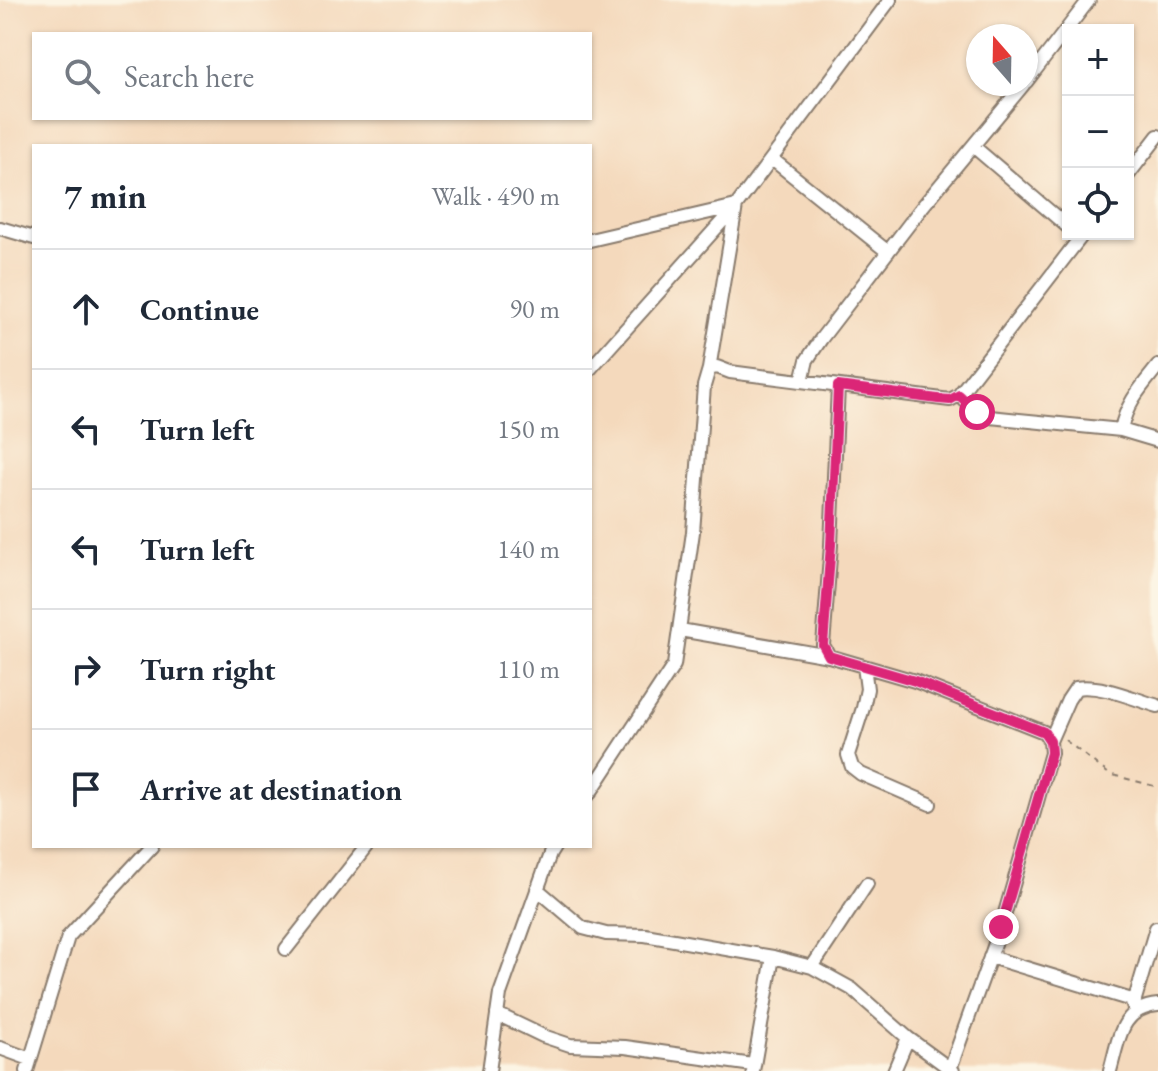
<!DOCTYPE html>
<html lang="en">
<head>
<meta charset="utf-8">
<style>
  body { margin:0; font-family:"EB Garamond",serif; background:#f2f2f3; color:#1f2937 }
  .controls { position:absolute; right:24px; top:24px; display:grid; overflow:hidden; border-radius:0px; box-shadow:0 2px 6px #0004 }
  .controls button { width:72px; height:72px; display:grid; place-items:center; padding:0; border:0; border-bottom:2px solid #e0e1e3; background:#fff; color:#1f2937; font:40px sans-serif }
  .compass { position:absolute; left:966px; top:24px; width:72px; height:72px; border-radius:50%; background:#fff; box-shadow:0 2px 6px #0004; rotate:340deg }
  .stop { position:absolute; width:24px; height:24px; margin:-18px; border:6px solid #db2777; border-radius:50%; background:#fff }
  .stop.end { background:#db2777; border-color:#fff; box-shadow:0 2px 8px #0008 }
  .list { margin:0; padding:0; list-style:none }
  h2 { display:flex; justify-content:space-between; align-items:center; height:104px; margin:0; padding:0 32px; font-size:34px }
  h2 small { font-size:26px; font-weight:400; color:#747a83 }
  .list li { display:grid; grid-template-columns:52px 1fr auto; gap:24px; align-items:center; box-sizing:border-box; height:120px; padding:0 32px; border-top:2px solid #e0e1e3 }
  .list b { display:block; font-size:30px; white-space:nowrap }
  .list em { font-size:26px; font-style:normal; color:#747a83 }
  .icon { flex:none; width:44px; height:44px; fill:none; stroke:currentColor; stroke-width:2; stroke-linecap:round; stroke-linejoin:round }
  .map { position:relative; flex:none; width:1158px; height:1071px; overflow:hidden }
  .search { position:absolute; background:#fff; box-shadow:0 2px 6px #0004; left:32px; top:32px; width:560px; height:88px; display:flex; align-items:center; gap:20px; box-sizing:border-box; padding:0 28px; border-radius:0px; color:#747a83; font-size:30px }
  .panel { position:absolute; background:#fff; box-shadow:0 2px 6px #0004; left:32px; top:144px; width:560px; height:704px; border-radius:0px }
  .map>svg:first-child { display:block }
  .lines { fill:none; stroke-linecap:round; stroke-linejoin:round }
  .minor-casing { stroke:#887a6c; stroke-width:16 }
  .path { stroke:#887a6c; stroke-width:2; stroke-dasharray:6 6; stroke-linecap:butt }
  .minor { stroke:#fff; stroke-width:12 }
  .route { stroke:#db2777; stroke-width:10 }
</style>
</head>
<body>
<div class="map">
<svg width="1158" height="1071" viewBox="0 0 1158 1071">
  <rect width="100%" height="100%" fill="#fcf5e5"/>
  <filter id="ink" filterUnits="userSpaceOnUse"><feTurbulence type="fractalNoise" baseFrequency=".0125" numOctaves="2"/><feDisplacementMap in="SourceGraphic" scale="16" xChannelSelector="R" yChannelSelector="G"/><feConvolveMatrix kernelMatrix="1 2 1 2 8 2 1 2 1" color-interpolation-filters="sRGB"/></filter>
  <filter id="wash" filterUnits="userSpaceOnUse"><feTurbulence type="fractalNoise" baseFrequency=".006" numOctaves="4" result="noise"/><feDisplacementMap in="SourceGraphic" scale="32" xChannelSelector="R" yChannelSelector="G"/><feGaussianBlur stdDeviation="1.8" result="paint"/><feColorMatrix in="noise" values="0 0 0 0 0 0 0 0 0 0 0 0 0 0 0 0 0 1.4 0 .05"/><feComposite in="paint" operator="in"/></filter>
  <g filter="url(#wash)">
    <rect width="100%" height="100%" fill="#f4d9bc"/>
  </g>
  <g filter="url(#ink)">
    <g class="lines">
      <defs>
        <path id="minor" d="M1026 82 1089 0
          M973 146 1068 227
          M772 159 888 252
          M1128 175 1158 136
          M0 228 34 238
          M590 240 736 206 709 369
          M590 369 736 206 890 0
          M802 381 807 360 821 339 923 206 1024 84
          M838 386 831 545 823 645 829 656 915 681 1044 732 1050 741 1051 753 1001 927 950 1069
          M959 395 977 412 990 417 1121 430 1158 441
          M1121 430C1126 403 1142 386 1158 366
          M680 630 829 656
          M864 666 867 689 863 708 848 755 852 767 861 774 930 804
          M1050 741 1068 700 1076 688C1102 684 1133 699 1158 706
          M590 793 674 665 693 532 704 386 709 369 717 367 730 372 950 400 959 395 1083 234
          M537 889 583 928 606 934 645 935 773 957 812 967 852 989 908 1038 953 1071
          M286 949 367 846
          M990 957 1135 1001
          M812 967 867 884
          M1133 1006 1156 928
          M497 1014 543 1036 570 1045 625 1047 753 1065
          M0 1048 30 1059
          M27 1071 68 937 152 846
          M489 1071 500 994 550 854 555 846
          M753 1071 773 957
          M894 1071 908 1038
          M1110 1071C1119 1040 1120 1008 1158 1005"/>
      </defs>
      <use href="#minor" class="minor-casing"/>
      <path class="path" d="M1065 740 1109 774 1158 787"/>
      <use href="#minor" class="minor"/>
    </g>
  </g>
  <g class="lines" filter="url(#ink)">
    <path class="route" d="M977 412 959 395 950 400 938 399 838 386 831 545 823 645 829 656 915 681 1044 732 1050 741 1051 753 1001 927"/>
  </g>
</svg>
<div class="controls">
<button>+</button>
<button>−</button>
<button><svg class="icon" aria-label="locate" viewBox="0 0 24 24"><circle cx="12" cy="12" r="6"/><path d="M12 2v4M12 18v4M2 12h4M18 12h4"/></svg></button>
</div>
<svg class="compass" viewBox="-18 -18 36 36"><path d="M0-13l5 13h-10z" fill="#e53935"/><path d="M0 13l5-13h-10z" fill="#747a83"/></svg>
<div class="stop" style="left:977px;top:412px"></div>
<div class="stop end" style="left:1001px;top:927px"></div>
<div class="search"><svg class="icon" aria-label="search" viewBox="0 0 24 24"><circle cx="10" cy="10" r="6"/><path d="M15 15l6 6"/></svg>Search here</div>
<section class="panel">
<h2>7 min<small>Walk · 490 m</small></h2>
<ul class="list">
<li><svg class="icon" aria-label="ahead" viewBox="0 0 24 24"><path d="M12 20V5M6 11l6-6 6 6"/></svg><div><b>Continue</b></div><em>90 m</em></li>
<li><svg class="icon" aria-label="left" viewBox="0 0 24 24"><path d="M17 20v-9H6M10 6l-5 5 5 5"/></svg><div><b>Turn left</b></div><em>150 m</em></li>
<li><svg class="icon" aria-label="left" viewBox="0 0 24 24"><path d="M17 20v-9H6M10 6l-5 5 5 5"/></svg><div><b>Turn left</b></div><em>140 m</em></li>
<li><svg class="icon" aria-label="right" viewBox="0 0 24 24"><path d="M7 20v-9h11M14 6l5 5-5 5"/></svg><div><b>Turn right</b></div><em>110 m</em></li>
<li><svg class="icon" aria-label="arrive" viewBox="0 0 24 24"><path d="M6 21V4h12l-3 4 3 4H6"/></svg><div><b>Arrive at destination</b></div></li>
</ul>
</section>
</div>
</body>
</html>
